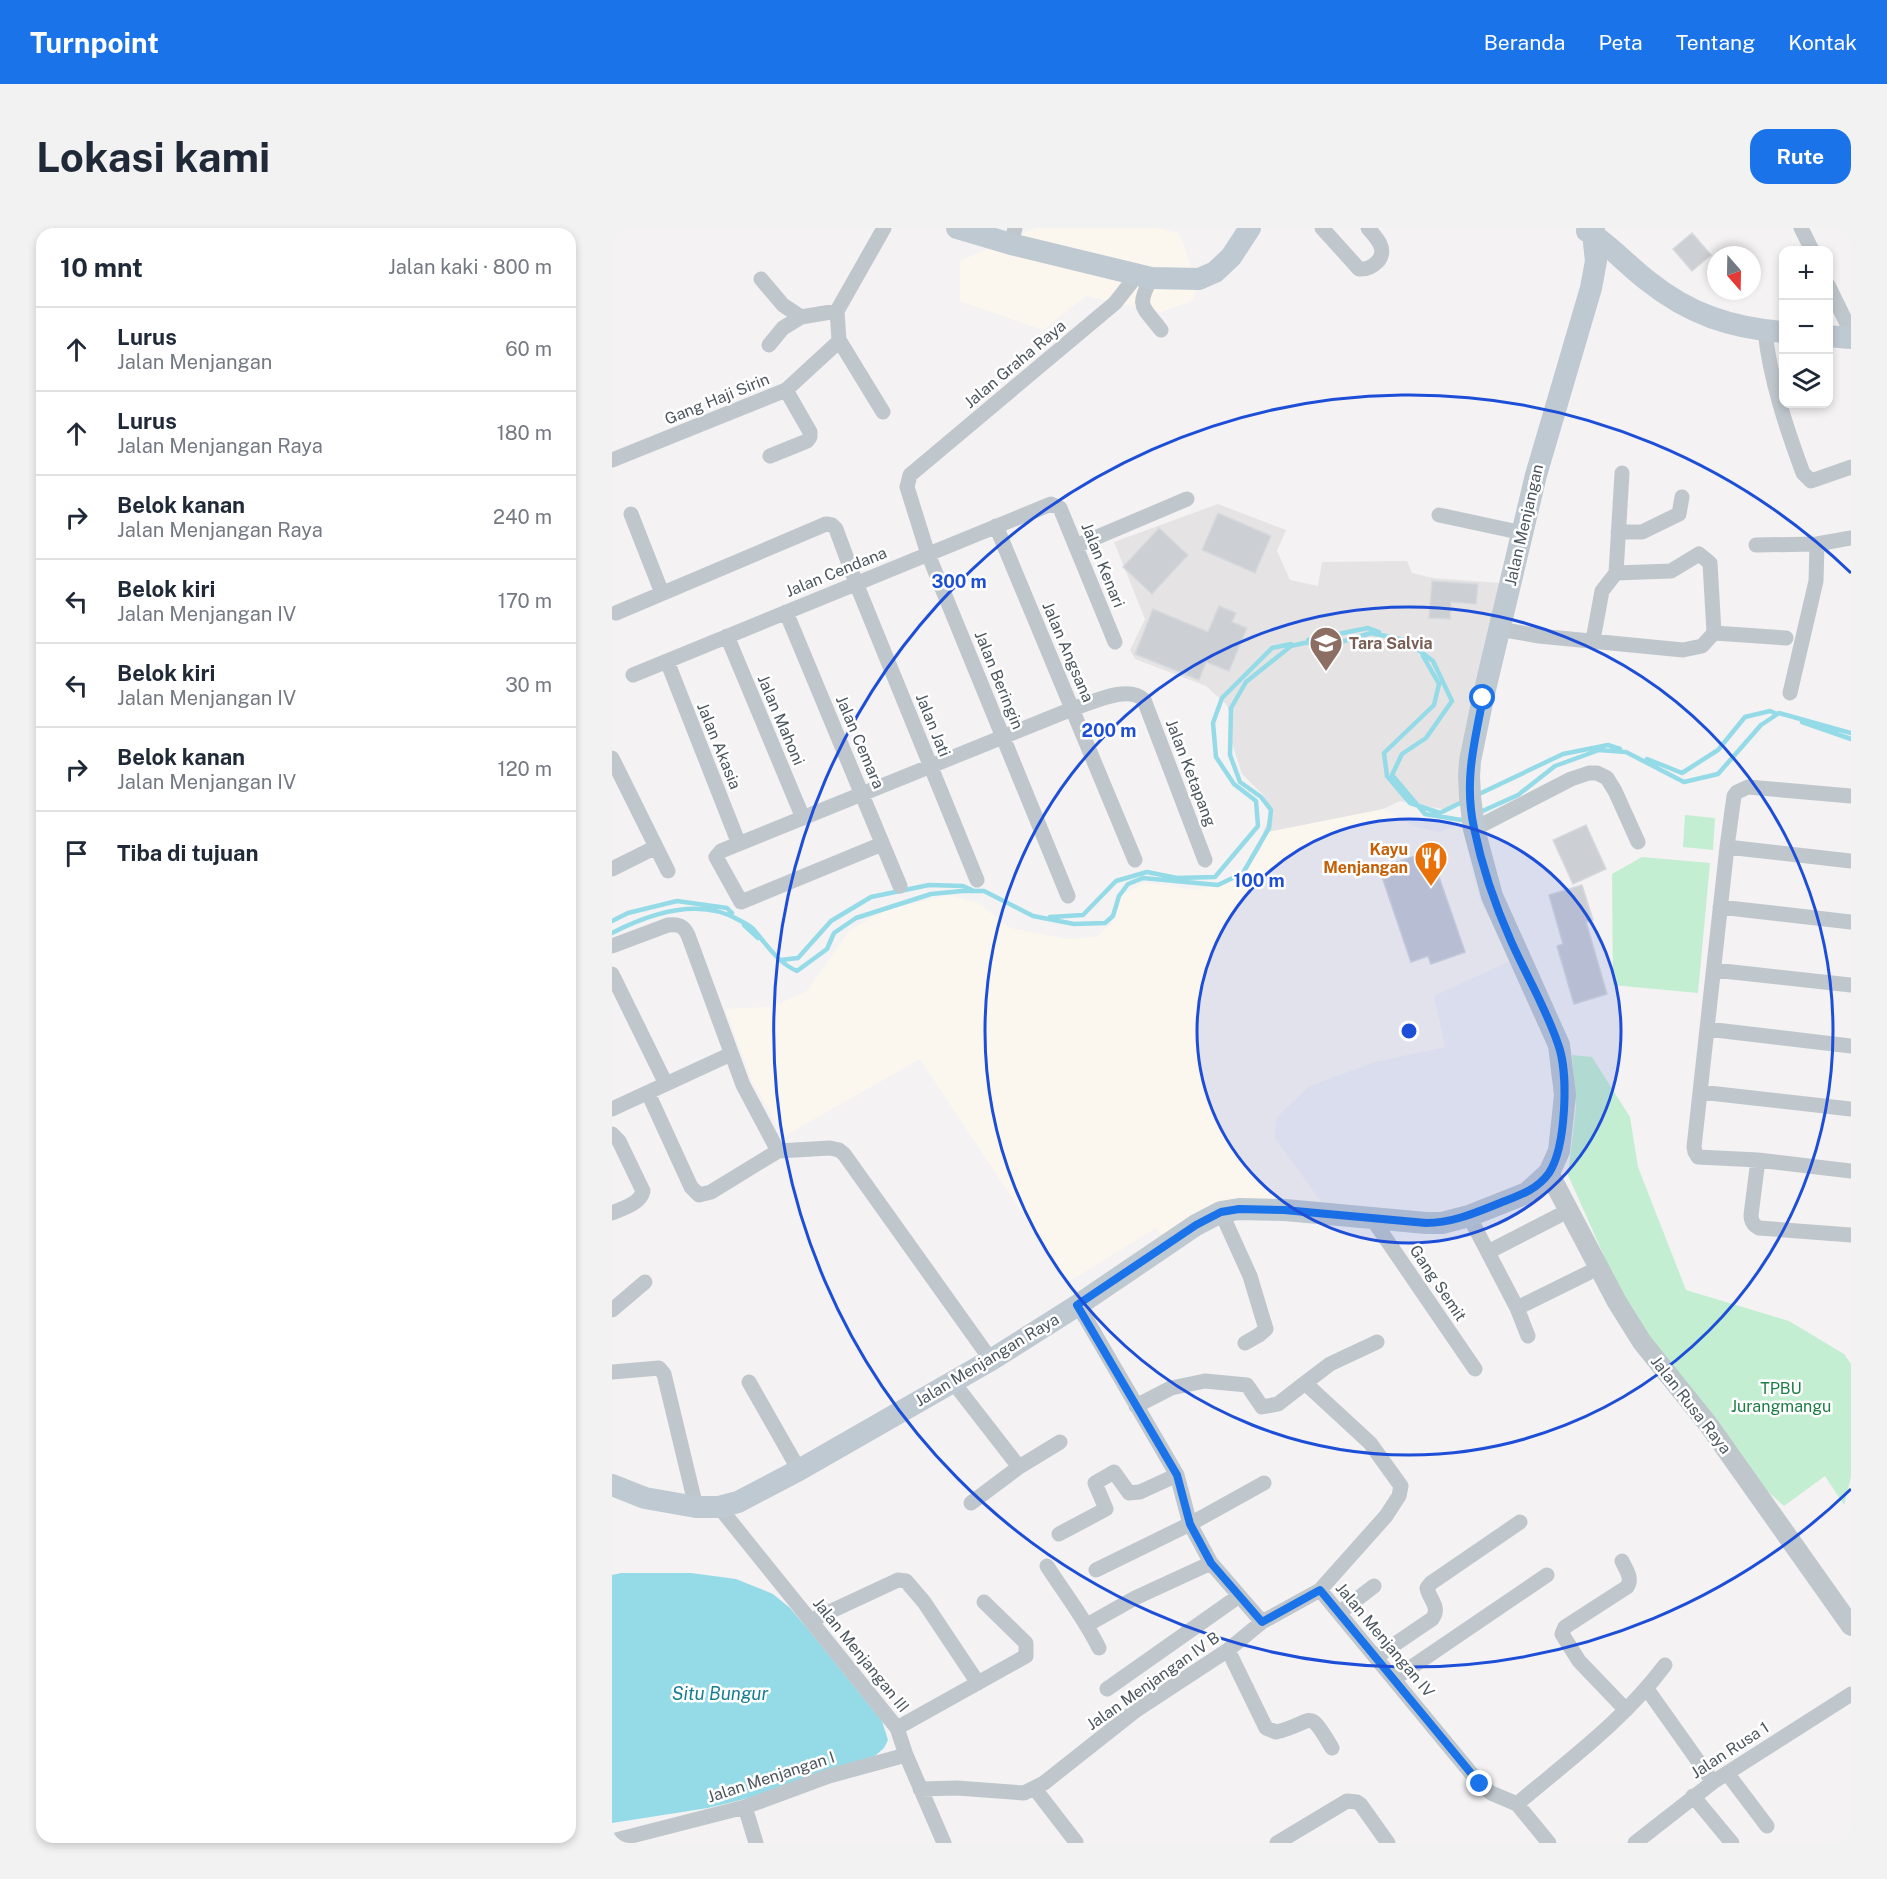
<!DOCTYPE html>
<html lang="id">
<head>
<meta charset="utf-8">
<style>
  body { margin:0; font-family:"Public Sans",sans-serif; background:#f2f2f3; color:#1f2937 }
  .controls { position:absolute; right:18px; top:18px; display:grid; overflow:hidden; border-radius:12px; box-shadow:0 3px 9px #0003 }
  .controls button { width:54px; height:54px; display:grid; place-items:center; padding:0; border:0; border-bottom:2px solid #e0e1e3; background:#fff; color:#1f2937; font:30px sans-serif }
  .compass { position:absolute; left:1095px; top:18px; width:54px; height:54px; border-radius:50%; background:#fff; box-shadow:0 3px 9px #0003; rotate:160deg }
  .stop { position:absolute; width:18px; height:18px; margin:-14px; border:4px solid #1a73e8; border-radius:50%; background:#fff }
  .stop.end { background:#1a73e8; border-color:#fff; box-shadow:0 2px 6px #0008 }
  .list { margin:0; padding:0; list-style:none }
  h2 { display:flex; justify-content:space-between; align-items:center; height:78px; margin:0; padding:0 24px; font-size:26px }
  h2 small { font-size:20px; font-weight:400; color:#747a83 }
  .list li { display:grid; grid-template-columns:39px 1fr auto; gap:18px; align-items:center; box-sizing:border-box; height:84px; padding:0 24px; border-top:2px solid #e0e1e3 }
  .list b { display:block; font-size:22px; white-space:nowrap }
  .list p { margin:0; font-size:20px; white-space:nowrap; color:#747a83 }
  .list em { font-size:20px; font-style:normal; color:#747a83 }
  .icon { flex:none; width:33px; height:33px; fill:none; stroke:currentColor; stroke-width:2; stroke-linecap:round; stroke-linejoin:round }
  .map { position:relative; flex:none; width:1239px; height:1615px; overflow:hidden; border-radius:18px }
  header { display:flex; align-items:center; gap:36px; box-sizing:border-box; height:84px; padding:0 30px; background:#1a73e8; color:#fff }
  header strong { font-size:28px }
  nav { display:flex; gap:33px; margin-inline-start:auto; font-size:21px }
  .intro { display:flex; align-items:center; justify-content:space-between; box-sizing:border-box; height:144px; padding:0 36px }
  h1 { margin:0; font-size:42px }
  .button { padding:15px 27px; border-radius:18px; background:#1a73e8; color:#fff; font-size:21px; font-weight:700 }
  main { display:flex; gap:36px; padding:0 36px }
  aside { flex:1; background:#fff; border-radius:18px; box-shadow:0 3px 9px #0003 }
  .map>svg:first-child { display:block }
  .commercial { fill:#fcf7ee }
  .education { fill:#e5e3e3 }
  .green { fill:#c4eed2 }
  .water { fill:#95dbe7 }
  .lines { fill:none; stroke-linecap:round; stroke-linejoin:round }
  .stream { stroke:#95dbe7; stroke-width:4.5 }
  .building { fill:#cccfd4; stroke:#d6d9dd; stroke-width:1.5 }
  .minor { stroke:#bfc7cd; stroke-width:15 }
  .tertiary { stroke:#bfc7cd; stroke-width:20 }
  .secondary { stroke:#bfc9d2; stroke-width:22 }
  .route { stroke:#1a73e8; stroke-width:8 }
  .ring { fill:none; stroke:#1d4ed8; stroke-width:3 }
  .labels { text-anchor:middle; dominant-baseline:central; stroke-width:5; stroke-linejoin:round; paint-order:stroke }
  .street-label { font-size:16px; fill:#4b565e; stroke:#fff }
  .education-label { font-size:16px; font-weight:bold; fill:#785e54; stroke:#fff; text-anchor:start }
  .food-label { font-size:16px; font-weight:bold; fill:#c56008; stroke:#fff; text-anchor:end }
  .park-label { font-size:16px; fill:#1e7d47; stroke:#fff }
  .water-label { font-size:18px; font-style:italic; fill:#157e90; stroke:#fff }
  .centre { fill:#1d4ed8; stroke:#fff; stroke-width:3 }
  .ring-label { font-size:18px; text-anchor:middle; font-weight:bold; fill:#1d4ed8; stroke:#fff; stroke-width:5; stroke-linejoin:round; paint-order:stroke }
</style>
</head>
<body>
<header>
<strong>Turnpoint</strong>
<nav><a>Beranda</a><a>Peta</a><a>Tentang</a><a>Kontak</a></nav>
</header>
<div class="intro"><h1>Lokasi kami</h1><a class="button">Rute</a></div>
<main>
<aside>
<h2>10 mnt<small>Jalan kaki · 800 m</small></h2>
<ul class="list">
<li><svg class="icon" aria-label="ahead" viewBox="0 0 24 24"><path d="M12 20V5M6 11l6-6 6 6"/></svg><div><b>Lurus</b><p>Jalan Menjangan</p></div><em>60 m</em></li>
<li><svg class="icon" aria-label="ahead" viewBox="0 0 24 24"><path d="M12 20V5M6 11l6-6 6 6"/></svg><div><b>Lurus</b><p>Jalan Menjangan Raya</p></div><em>180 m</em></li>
<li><svg class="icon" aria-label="right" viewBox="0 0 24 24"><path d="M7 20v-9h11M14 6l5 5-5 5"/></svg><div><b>Belok kanan</b><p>Jalan Menjangan Raya</p></div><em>240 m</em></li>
<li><svg class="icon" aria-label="left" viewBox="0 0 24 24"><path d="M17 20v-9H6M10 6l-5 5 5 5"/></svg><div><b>Belok kiri</b><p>Jalan Menjangan IV</p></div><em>170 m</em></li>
<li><svg class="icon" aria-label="left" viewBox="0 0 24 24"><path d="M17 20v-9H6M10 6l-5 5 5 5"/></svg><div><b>Belok kiri</b><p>Jalan Menjangan IV</p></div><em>30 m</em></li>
<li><svg class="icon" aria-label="right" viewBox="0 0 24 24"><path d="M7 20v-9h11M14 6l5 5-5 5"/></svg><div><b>Belok kanan</b><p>Jalan Menjangan IV</p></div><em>120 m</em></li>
<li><svg class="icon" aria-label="arrive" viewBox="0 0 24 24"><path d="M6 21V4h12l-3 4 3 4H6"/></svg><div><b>Tiba di tujuan</b></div></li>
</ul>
</aside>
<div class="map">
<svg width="1239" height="1615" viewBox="0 0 1239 1615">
  <rect width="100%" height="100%" fill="#f4f2f2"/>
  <path class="commercial" d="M424 0H543L567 5 584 52 582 72 549 84 474 68 431 102 348 73V33Z
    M771 581 804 599 827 604 849 596 867 669 898 733 822 768 833 819 763 834 698 858 665 889 663 910 710 975 626 972 554 1012 544 1000 456 1054 308 831 172 908 141 855 113 781 160 779 195 763 237 703 273 682 336 667 366 675 398 700 454 711 484 709 499 696 508 668 533 655 586 662 627 651 650 620 651 605Z"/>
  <path class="education" d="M606 276 674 302 665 323 678 352 706 358 710 334 795 333 800 345 821 350 889 355 849 578 830 581 788 573 771 581 651 605 659 584 651 567 630 546 619 512 620 490 614 476 594 458 523 431 518 422 533 391 502 314Z"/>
  <path class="green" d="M1073 587 1103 590 1101 622 1071 619Z
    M1030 629 1098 635 1086 765 1001 757 1000 646Z
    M960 827 980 829 1018 889 1026 939 1074 1062 1177 1093 1232 1126 1239 1136V1249L1232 1277 1213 1248 1172 1278 1145 1254 1054 1138 1012 1073 956 947 964 879Z"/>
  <path class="water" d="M9 1345H79L124 1351 161 1366 178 1380 195 1400 270 1493 276 1512 272 1520 263 1528 137 1570 96 1580 0 1595V1347Z"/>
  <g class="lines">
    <path class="stream" d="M696 412 756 400 767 404
      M811 428 827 456 822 477 772 525 775 548 798 575 828 585 852 573
      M1190 494 1239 511
      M1035 531 1070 545 1106 522 1133 489 1158 483 1165 486
      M865 567 951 526 996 517 1008 521
      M866 585 906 567 943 538 987 522 1014 524 1072 554 1106 546 1149 497 1167 485 1239 505
      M438 689 471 687 504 653 535 644 565 650 603 649 646 598 644 573 622 556 604 529 601 495 610 470 660 420 679 416
      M0 693 16 685 65 673 115 680 120 685
      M132 697 146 710
      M0 705C39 685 87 669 127 692 132 695 138 697 142 702 155 717 166 735 185 743L215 721 222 705 244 690 319 666 350 663H372L421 688 462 696 493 695 501 688 507 668 516 656 531 650 606 657 631 645 657 600 659 582 649 569 628 554 618 527 619 480 634 454 679 418 692 415 729 414 759 405 793 412 821 433 840 473 814 510 790 526 780 547 813 586 849 592 853 590
      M169 732 186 730 219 693 259 669 317 657 351 658 360 662"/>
  </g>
  <path class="building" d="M1080 5 1099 27 1080 43 1061 21Z
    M606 285 659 308 643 345 590 322Z
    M547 300 576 327 540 366 511 339Z
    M820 353 866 356 864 376 839 374 838 391 817 390Z
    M607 378 624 385 620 394 635 400 617 443 594 434 587 452 523 426 541 381 596 404Z
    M974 597 994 641 961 656 941 612Z
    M818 623 853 724 819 736 816 728 799 734 767 640Z
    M970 657 981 692 974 694 995 766 962 776 945 718 951 716 937 667Z"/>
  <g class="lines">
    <path class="minor" d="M710 0 747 41C760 42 775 30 768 16 765 10 760 5 756 0
      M1189 0 1200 22
      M399 16 403 0
      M539 50C524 80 530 77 549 102
      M149 51 171 77 189 89 225 83
      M1216 57 1239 104
      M1153 103C1158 151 1174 199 1191 245L1199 253 1239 239
      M227 112 271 184
      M157 117 171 100 189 89
      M158 228 195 213 198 209V204L174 162
      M0 232 174 162 224 116 227 112 225 83 272 0
      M19 286 50 365
      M827 287 911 305
      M384 298 523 632
      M1006 304H1030L1067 286 1070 269
      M1144 317 1205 316 1239 310
      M464 318 575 271
      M174 384 288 658
      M4 385 214 296 220 297 224 301 244 355 365 652
      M887 401 927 408 1071 422 1090 418 1102 405 1098 335 1087 326 1059 343 1004 345
      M1102 405 1174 410
      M115 408 191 590
      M981 412 990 363 1004 345 1010 245
      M55 433 127 616
      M21 447 439 276 448 280 503 414
      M1178 465 1204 353 1205 316
      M0 530 56 643
      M1239 568 1136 559 1125 564 1122 568 1115 619 1082 919 1083 924 1086 929 1146 932 1239 943
      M862 601 959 551 977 545H985L995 550 1003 563 1026 614
      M270 616 129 674 104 629 109 623 460 481C480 475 515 456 532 472L593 632
      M1115 619 1239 633
      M0 641 44 619
      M456 668 316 326 295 259 298 247 503 75 525 47
      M1108 679 1239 694
      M0 718 56 697C66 696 71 697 76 707L131 857 166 923
      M1102 742 1239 757
      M0 746 54 856
      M1095 801 1239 818
      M1088 864 1239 881
      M36 865 79 959 87 967 99 964 166 923 218 920 227 922 232 926 379 1132
      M0 881 119 826
      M0 906 7 913 31 963C28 976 11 980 0 985
      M1146 932 1139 987C1139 993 1141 997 1147 1000L1239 1007
      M609 984 638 1048 654 1101 647 1107 633 1115
      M857 988 905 1080 916 1108
      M759 989 863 1141
      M876 1024 946 988
      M466 1077 565 1247 578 1296 599 1335 650 1394
      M905 1080 976 1045
      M0 1082 33 1054
      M0 1144 47 1140 52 1146 84 1279
      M137 1154 187 1242
      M341 1154 407 1239 448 1214
      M693 1155 718 1136 765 1114
      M359 1275 407 1239
      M107 1279 285 1500 294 1527 332 1615
      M447 1306 494 1281 483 1255 502 1244 517 1265 528 1264 565 1247
      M1010 1333C1014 1342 1021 1350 1015 1359L953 1399 950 1406 967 1433 1014 1482
      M435 1338C453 1366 473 1391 487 1420
      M484 1342 578 1296 652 1255
      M708 1362 868 1556 879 1565 905 1576 937 1615
      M727 1385 762 1358
      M200 1392 286 1352 294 1353 312 1374 366 1455
      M475 1397 523 1370 599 1335
      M616 1422 654 1500 664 1504C703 1495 695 1477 720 1520
      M764 1429 820 1391C829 1379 818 1373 815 1360L819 1355 908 1294
      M782 1451 935 1347
      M495 1461 627 1368
      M1035 1461 1101 1554
      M285 1500 414 1428V1415L372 1374
      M1115 1545 1155 1598
      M308 1561 345 1560 412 1565 432 1555 523 1483 616 1422 650 1394 708 1362 774 1288 787 1268 789 1258 758 1215 693 1155 666 1176 650 1179 635 1157 593 1153 559 1160 524 1178
      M423 1561 464 1614
      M1081 1568 1120 1615
      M905 1576C957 1532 1012 1492 1053 1437
      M133 1579 144 1615
      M0 1613 133 1579 217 1548 294 1527
      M665 1615 735 1573 745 1574 749 1577 776 1615
      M1023 1615 1101 1554 1239 1466"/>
    <path class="tertiary" d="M937 945 1005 1074 1030 1114 1096 1196 1239 1398"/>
    <path class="secondary" d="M345 0 399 16 539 50 587 51 603 44 619 29 638 0
      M975 3C997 16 1015 37 1036 53 1077 86 1119 100 1172 104
      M1216 108 1239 110
      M0 1257 33 1270 84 1279H107L126 1274 187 1242 379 1132 466 1077 584 997 609 984 627 981 673 982 814 995H830L857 988 915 965 937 945 947 923 953 867 947 817 880 668 862 601 858 568 857 548 858 533 871 470 924 247 979 60 984 33 981 6 982 0"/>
  </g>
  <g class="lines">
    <path class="route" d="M868 1556 708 1362 650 1394 599 1335 578 1296 565 1247 465 1077 584 997 609 984 627 981 672 982 814 995C840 995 863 985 888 975 906 968 925 962 937 945 954 919 957 845 946 816 934 780 914 747 899 713 883 677 870 639 862 600 852 554 862 516 871 470"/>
  </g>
  <circle cx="797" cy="803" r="212" fill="#1d4ed8" fill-opacity=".12"/>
  <g class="ring">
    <circle cx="797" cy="803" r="212"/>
    <circle cx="797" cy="803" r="424"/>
    <path d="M1239 1261A636 636 0 1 1 1239 345"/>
  </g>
  <defs>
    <symbol id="school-pin" viewBox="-11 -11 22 30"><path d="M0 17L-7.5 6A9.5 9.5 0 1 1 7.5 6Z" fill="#8d6e63" stroke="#fff"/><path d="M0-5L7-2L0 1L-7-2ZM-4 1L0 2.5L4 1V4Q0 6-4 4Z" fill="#fff"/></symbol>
    <symbol id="restaurant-pin" viewBox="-11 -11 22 30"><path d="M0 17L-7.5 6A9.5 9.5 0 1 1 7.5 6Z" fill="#e8710a" stroke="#fff"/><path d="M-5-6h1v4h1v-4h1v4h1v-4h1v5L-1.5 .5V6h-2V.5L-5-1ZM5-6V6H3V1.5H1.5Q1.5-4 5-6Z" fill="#fff"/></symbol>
  </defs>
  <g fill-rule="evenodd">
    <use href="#school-pin" x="695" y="396" width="38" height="52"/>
    <use href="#restaurant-pin" x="800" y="611" width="38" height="52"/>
  </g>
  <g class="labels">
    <g class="street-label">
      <text transform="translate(403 136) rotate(-40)">Jalan Graha Raya</text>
      <text transform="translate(105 171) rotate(-22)">Gang Haji Sirin</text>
      <text transform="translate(912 297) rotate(-77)">Jalan Menjangan</text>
      <text transform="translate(491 337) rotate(68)">Jalan Kenari</text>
      <text transform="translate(224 344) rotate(-22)">Jalan Cendana</text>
      <text transform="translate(456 424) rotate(67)">Jalan Angsana</text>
      <text transform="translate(387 452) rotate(68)">Jalan Beringin</text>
      <text transform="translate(169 492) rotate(67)">Jalan Mahoni</text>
      <text transform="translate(321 497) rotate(68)">Jalan Jati</text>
      <text transform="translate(248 514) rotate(67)">Jalan Cemara</text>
      <text transform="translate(107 518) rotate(68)">Jalan Akasia</text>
      <text transform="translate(579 545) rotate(69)">Jalan Ketapang</text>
      <text transform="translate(826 1055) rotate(56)">Gang Semit</text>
      <text transform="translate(375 1132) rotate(-31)">Jalan Menjangan Raya</text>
      <text transform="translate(1079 1177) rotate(52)">Jalan Rusa Raya</text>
      <text transform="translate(773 1412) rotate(50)">Jalan Menjangan IV</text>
      <text transform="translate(249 1427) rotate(51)">Jalan Menjangan III</text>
      <text transform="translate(541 1453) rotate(-35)">Jalan Menjangan IV B</text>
      <text transform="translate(1118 1522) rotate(-33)">Jalan Rusa 1</text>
      <text transform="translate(159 1549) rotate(-18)">Jalan Menjangan I</text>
    </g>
    <g class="education-label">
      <text x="737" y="415">Tara Salvia</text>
    </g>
    <g class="food-label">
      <text x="796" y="621">Kayu<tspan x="796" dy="18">Menjangan</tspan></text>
    </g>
    <g class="park-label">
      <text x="1169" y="1160">TPBU<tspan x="1169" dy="18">Jurangmangu</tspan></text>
    </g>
    <g class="water-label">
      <text x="108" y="1465">Situ Bungur</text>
    </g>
  </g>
  <circle cx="797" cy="803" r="9" class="centre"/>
  <g class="ring-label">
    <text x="347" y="360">300 m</text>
    <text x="497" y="509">200 m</text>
    <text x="647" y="659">100 m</text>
  </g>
</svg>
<div class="controls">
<button>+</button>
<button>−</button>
<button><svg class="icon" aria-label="layers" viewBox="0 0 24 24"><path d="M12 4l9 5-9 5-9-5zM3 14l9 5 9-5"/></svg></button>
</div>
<svg class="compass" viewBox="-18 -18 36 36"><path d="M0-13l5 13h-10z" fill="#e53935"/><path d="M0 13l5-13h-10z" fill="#747a83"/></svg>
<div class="stop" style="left:871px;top:470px"></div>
<div class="stop end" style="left:868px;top:1556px"></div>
</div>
</main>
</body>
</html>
